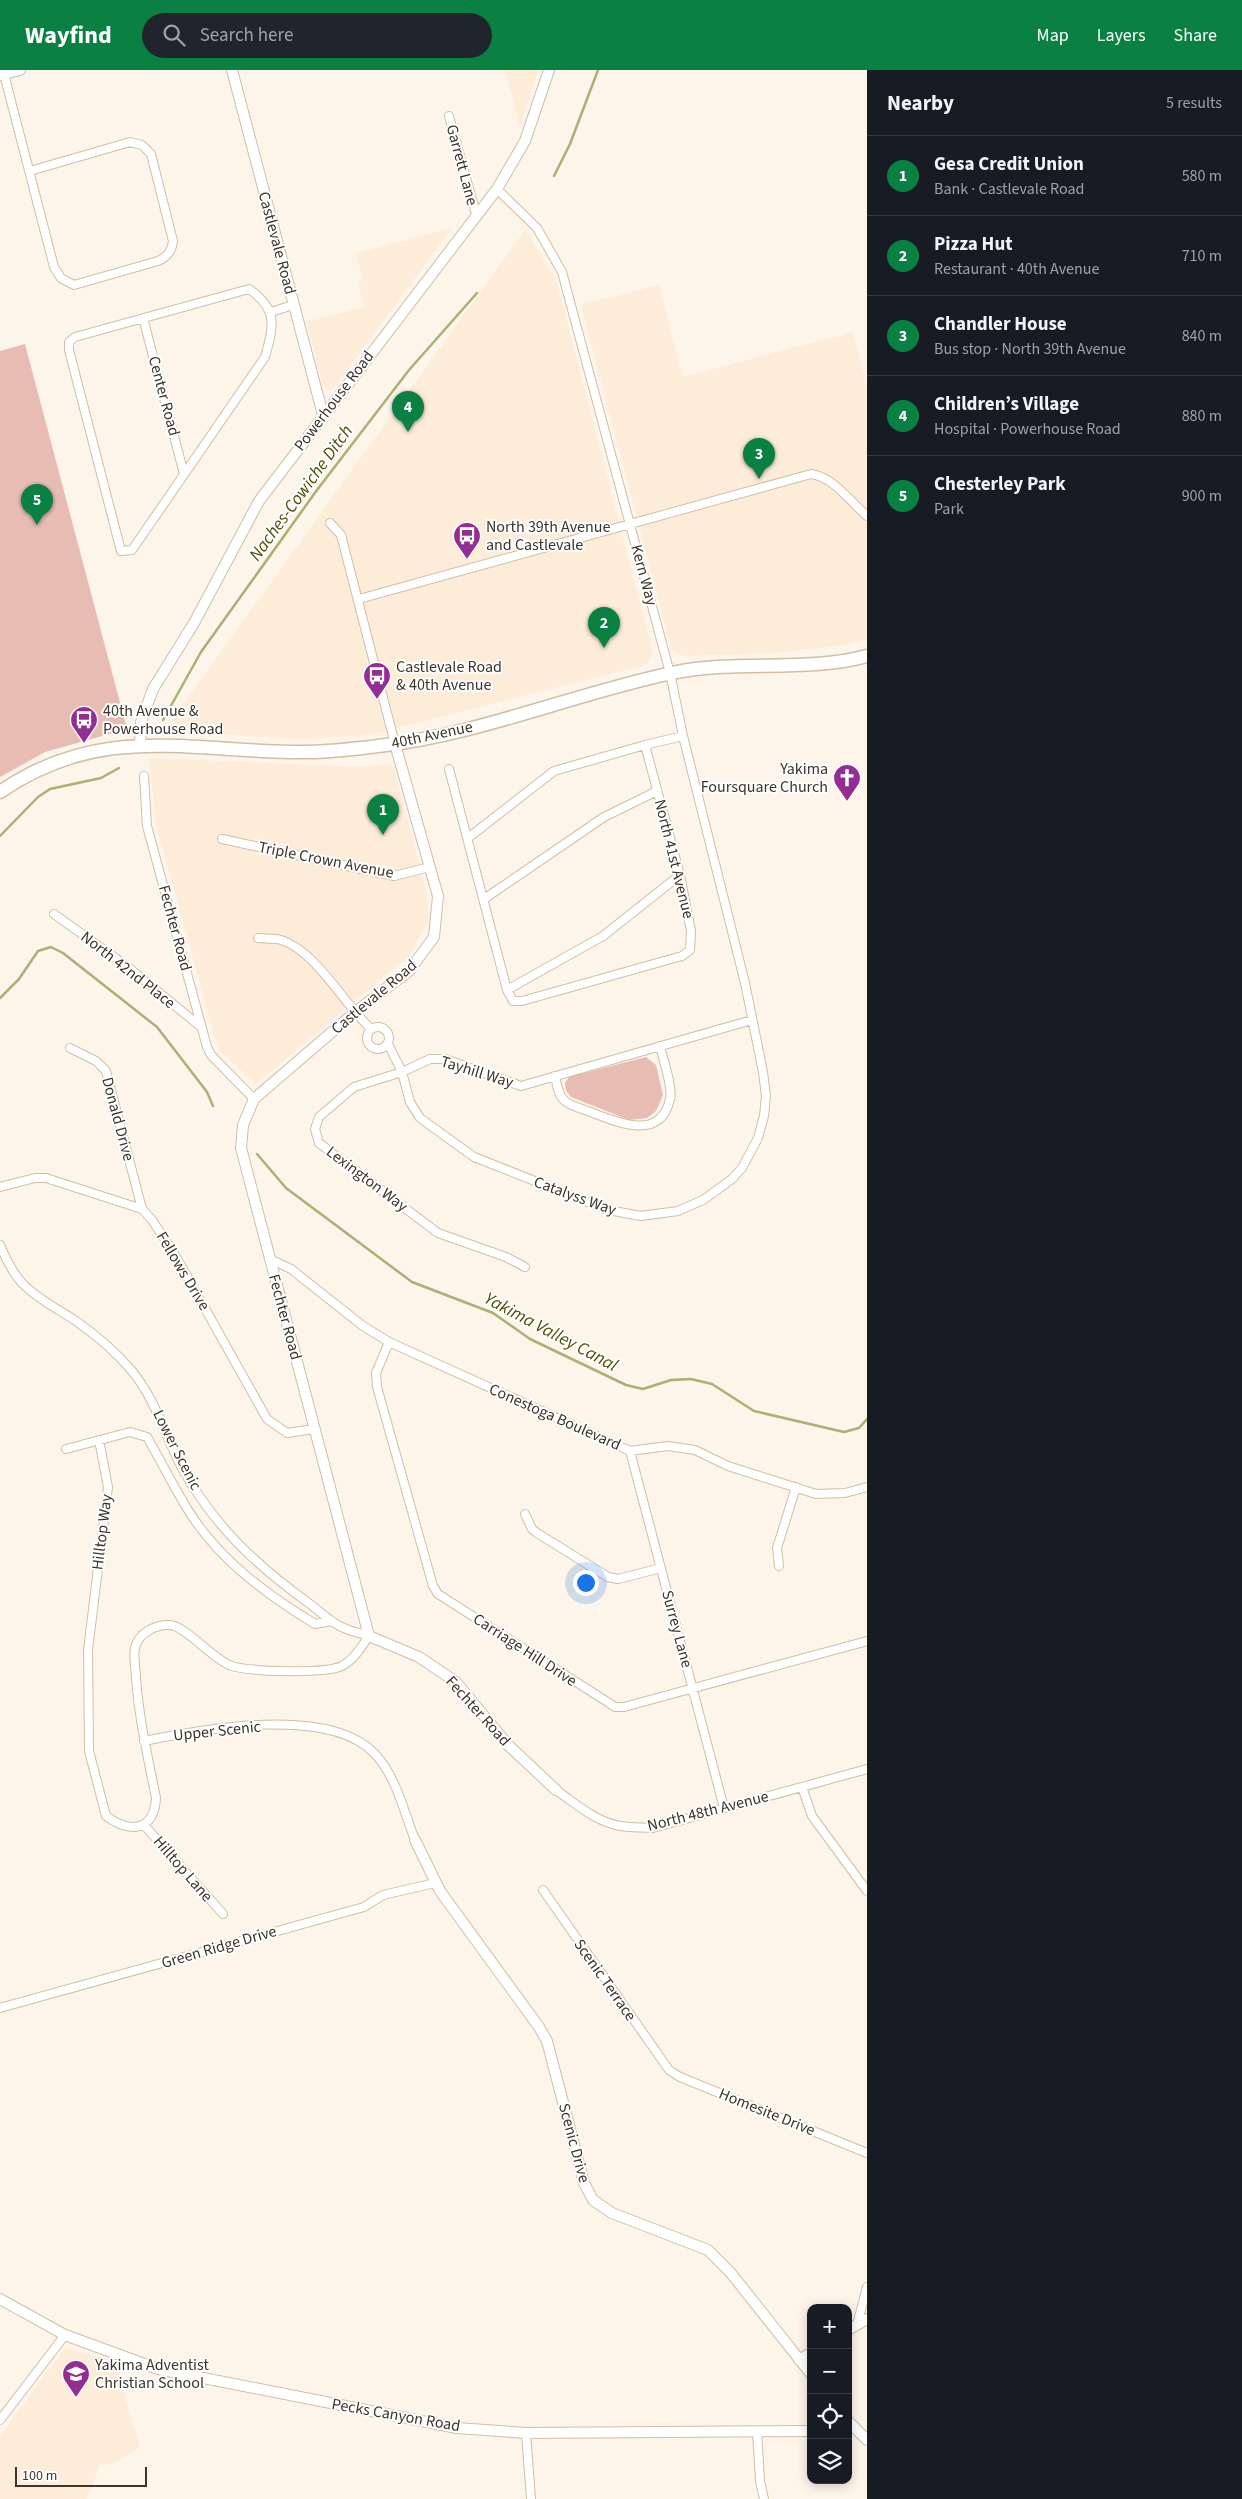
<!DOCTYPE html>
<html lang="en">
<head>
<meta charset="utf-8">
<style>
  body { margin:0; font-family:"Source Sans 3",sans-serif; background:#20242c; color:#f1f3f6 }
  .controls { position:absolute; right:15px; bottom:15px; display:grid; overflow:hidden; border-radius:10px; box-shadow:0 2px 12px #0003 }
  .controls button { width:45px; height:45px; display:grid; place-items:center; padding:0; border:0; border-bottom:1px solid #363941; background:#171b24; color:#f1f3f6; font:25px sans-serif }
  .scale { position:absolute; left:15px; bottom:12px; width:132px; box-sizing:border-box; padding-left:5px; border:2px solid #3d342a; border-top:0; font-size:14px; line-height:18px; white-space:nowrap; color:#3d342a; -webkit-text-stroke:4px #fff; paint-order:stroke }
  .you { position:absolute; left:585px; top:1512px; width:18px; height:18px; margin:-12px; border:4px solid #fff; border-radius:50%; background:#1a73e8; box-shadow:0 0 0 8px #1a73e833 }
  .badge { display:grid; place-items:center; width:32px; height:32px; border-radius:50%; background:#0b8043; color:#fff; font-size:16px; font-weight:700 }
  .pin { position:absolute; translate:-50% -41px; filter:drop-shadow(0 1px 2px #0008) }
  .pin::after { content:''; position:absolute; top:26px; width:18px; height:15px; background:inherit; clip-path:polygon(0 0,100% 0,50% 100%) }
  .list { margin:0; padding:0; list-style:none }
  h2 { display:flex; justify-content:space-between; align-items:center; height:65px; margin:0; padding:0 20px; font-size:21px }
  h2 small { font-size:16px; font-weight:400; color:#9ea1a6 }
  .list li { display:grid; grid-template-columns:32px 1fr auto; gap:15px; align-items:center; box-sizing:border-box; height:80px; padding:0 20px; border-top:1px solid #363941 }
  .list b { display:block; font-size:19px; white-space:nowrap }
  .list p { margin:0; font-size:16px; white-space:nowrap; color:#9ea1a6 }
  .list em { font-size:16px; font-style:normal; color:#9ea1a6 }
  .icon { flex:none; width:28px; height:28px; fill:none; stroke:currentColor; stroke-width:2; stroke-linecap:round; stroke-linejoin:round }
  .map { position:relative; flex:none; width:867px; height:2429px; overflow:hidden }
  header { display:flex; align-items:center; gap:30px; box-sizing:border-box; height:70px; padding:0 25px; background:#0b8043; color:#fff }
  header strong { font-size:24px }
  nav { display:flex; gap:28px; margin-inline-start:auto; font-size:18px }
  .search { width:350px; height:45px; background:#20242c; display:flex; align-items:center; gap:12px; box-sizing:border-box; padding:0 18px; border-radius:28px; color:#9ea1a6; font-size:19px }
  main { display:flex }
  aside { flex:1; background:#171b24 }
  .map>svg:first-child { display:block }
  .built { fill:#fdecd8 }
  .green { fill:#e7bcb3 }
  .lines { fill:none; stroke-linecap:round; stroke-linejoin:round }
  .stream { stroke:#a9b273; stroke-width:2.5 }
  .minor-casing { stroke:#d3bea4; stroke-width:10 }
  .tertiary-casing { stroke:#d3bea4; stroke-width:12 }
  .primary-casing { stroke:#d3bea4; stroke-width:15 }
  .minor { stroke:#fff; stroke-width:8 }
  .tertiary { stroke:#fff; stroke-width:10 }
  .primary { stroke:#fff; stroke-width:12 }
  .labels { text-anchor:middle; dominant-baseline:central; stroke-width:4; stroke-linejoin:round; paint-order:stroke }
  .street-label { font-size:16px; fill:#3d342a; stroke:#fff }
  .poi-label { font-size:16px; fill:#3d342a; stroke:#fff; text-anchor:start }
  .water-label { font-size:18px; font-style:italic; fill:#4a5003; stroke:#fff }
</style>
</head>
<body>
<header>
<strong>Wayfind</strong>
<div class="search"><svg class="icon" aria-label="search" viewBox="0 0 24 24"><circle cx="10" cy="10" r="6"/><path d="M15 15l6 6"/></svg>Search here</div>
<nav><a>Map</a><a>Layers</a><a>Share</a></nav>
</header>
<main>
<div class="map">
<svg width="867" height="2429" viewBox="0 0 867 2429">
  <rect width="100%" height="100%" fill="#fdf4ea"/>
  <path class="built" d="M505 0H538L520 56Z
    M452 158 333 319 327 320 323 316 307 252 364 237 358 212 363 211 356 183Z
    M525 160 556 209 653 583 646 595 369 665 299 669 164 661Z
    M659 215 683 307 853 262 867 317V569L845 575 774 583 684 586 672 581 581 235Z
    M149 688 360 697 389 694 394 699 427 824 428 851 410 885 256 1014 218 979 156 754Z
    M65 2278 114 2291 140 2377 111 2395 101 2393 87 2429H0V2366Z"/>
  <path class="green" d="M25 274 127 659 45 682 0 707V281Z
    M646 987 656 995 663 1025 656 1041 647 1048 629 1050 571 1027 566 1021 565 1013 569 1007Z"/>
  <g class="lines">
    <path class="stream" d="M554 106 570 74 598 0
      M163 650 201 582 317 420 409 300 477 223
      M0 766 38 727 50 719 101 708 119 698
      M0 928 19 909 38 881 51 877 63 883 157 957 207 1022 213 1036
      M257 1084 286 1118 412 1212 493 1243 530 1269 626 1315 643 1319 671 1310 691 1309 712 1314 754 1341 844 1362 859 1358 867 1349"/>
    <defs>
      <path id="minor" d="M4 4 54 197 61 208 74 215 158 191C166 188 172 181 173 171L151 84 142 75 130 72 30 101
        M449 46 476 144
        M249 219C278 239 274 255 265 287L132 480 121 481 69 280V272L75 267Z
        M271 242 293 235
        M143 248 184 404
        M330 453 341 465 395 674
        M359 529 811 404C832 406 852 433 867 446
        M449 699 507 920 513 931H522L682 886 690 880 691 861 680 805 645 675
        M144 706 147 756 207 977 211 985 254 1029
        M468 768 554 701 645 675 683 666
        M222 769 394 806 430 797
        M484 829 604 747 657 721
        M54 844 128 897 201 957
        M258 868C265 869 274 868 281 870 315 880 344 934 371 959
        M507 920 603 866 680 805
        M367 968a11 11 0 1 1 22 0a11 11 0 1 1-22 0Z
        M388 974 402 1002 410 1032 420 1048 474 1087 608 1140 641 1146 678 1141 703 1130 732 1109 742 1098 758 1068 764 1046 766 1026 763 1002 745 913 683 666 670 603 562 202 537 158 497 119
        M70 978 96 991 106 1001 142 1139
        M555 1006C557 1014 558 1026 565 1031 572 1037 584 1039 593 1043 619 1053 661 1071 670 1029 673 1016 663 990 660 976
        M0 1117 35 1108H46L142 1139 152 1150 175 1185 267 1349 287 1363 314 1359
        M0 1175C6 1189 13 1204 23 1214 39 1230 58 1239 76 1251 96 1265 116 1282 132 1301 156 1330 165 1366 182 1398 214 1456 257 1496 310 1534 321 1542 331 1553 344 1558 352 1562 361 1563 369 1566 361 1577 354 1590 342 1596 325 1604 246 1602 229 1595 210 1586 185 1556 170 1555 156 1554 138 1563 135 1578 133 1587 136 1599 136 1608 139 1649 148 1688 156 1728 154 1762 129 1763 106 1746L89 1681 88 1580 108 1417 99 1370
        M270 1189 291 1199 363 1256 389 1272 630 1381 668 1376 695 1380 728 1396 816 1424 845 1423 867 1417
        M525 1197 506 1187 438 1163 319 1073 315 1059 319 1047 354 1017 402 1002 430 989H445L521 1016 752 950
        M389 1272 376 1303 377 1317 433 1516 438 1524 606 1631 615 1637H624L867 1571
        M66 1379 130 1362 147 1367C161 1391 173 1416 188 1440 219 1490 266 1524 315 1554L332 1551
        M630 1381 724 1738
        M525 1444 532 1459 537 1463 608 1507 618 1509 661 1498
        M779 1496 777 1478 796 1417
        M144 1671C203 1659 330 1635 375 1684 396 1706 404 1742 415 1770
        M802 1717 812 1746 867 1821
        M556 1720C575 1733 597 1753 621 1756 631 1758 643 1757 653 1758L867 1699
        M144 1755 223 1844
        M543 1820 669 2000 680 2007 867 2083
        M0 1938 364 1837 383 1825 435 1813
        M857 2255 867 2217
        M0 2350 65 2265
        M757 2361 760 2411 764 2429
        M526 2363 531 2429"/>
      <path id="tertiary" d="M232 0 323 345
        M0 5 20 0
        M395 674 438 826 434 867 409 901 354 943 254 1029 243 1055 241 1078 369 1566 419 1587 456 1612 508 1675 556 1720
        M140 675 141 652 153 619 194 553 259 431 497 119 525 71 549 0
        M415 1770 440 1821 539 1957 547 1971 584 2113 593 2130 612 2143 708 2180 730 2202 811 2304
        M0 2229 65 2265 158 2299 457 2358 526 2363 811 2361
        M848 2260 867 2249
        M799 2290 811 2283
        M848 2351 867 2370"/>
      <path id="primary" d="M0 722C103 651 193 683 307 682 330 682 354 679 378 676 478 665 573 624 672 603 735 589 804 603 867 586"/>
    </defs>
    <use href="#minor" class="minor-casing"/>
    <use href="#tertiary" class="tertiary-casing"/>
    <use href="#primary" class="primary-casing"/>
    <use href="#minor" class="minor"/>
    <use href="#tertiary" class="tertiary"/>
    <use href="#primary" class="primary"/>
  </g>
  <defs>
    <symbol id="bus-pin" viewBox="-11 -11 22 30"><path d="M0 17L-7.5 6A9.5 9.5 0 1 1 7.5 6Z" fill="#942d91" stroke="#fff"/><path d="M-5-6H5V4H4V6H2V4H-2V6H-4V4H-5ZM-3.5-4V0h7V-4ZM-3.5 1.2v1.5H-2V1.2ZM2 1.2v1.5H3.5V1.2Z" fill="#fff"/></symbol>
    <symbol id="church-pin" viewBox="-11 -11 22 30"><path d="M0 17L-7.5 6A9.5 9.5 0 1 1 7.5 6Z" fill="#942d91" stroke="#fff"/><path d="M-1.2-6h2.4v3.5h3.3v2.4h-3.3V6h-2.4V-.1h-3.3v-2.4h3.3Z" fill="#fff"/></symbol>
    <symbol id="school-pin" viewBox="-11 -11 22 30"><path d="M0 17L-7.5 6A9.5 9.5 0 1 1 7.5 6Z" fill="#942d91" stroke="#fff"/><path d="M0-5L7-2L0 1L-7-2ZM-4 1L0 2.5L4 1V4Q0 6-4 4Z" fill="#fff"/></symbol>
  </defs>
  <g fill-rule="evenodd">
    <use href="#bus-pin" x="451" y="450" width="32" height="43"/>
    <use href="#bus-pin" x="361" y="590" width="32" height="43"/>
    <use href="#bus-pin" x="68" y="634" width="32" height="43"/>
    <use href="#church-pin" x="831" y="692" width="32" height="43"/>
    <use href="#school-pin" x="60" y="2288" width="32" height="43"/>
  </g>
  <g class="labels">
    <g class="street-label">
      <text transform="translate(462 95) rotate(75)">Garrett Lane</text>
      <text transform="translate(277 173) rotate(75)">Castlevale Road</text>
      <text transform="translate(164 326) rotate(75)">Center Road</text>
      <text transform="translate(334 331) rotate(-53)">Powerhouse Road</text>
      <text transform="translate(644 505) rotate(75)">Kern Way</text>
      <text transform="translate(432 665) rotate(-12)">40th Avenue</text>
      <text transform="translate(674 789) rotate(76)">North 41st Avenue</text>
      <text transform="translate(326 790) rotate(11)">Triple Crown Avenue</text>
      <text transform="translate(175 858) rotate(75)">Fechter Road</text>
      <text transform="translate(128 900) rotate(38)">North 42nd Place</text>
      <text transform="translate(374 927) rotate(-40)">Castlevale Road</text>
      <text transform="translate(477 1002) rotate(17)">Tayhill Way</text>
      <text transform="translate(118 1049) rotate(75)">Donald Drive</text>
      <text transform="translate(367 1109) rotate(37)">Lexington Way</text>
      <text transform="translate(575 1126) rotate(20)">Catalyss Way</text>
      <text transform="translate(183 1201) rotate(59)">Fellows Drive</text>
      <text transform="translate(285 1247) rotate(75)">Fechter Road</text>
      <text transform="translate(555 1347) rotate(24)">Conestoga Boulevard</text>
      <text transform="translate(177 1380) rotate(63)">Lower Scenic</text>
      <text transform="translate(102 1462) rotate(-83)">Hilltop Way</text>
      <text transform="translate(677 1559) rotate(75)">Surrey Lane</text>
      <text transform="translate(525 1580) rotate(33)">Carriage Hill Drive</text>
      <text transform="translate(478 1641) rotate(48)">Fechter Road</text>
      <text transform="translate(217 1661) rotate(-6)">Upper Scenic</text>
      <text transform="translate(708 1741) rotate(-14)">North 48th Avenue</text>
      <text transform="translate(183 1799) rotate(49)">Hilltop Lane</text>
      <text transform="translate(219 1877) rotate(-16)">Green Ridge Drive</text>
      <text transform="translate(605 1910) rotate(55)">Scenic Terrace</text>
      <text transform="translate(767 2042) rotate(22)">Homesite Drive</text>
      <text transform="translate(574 2073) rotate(75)">Scenic Drive</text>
      <text transform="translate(396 2345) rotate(10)">Pecks Canyon Road</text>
    </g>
    <g class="poi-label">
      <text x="486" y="457">North 39th Avenue<tspan x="486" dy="18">and Castlevale</tspan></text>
      <text x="396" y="597">Castlevale Road<tspan x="396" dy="18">&amp; 40th Avenue</tspan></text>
      <text x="103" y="641">40th Avenue &amp;<tspan x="103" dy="18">Powerhouse Road</tspan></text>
      <text x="828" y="699" text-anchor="end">Yakima<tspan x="828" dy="18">Foursquare Church</tspan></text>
      <text x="95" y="2295">Yakima Adventist<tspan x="95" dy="18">Christian School</tspan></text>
    </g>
    <g class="water-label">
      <text transform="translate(301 423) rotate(-54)">Naches-Cowiche Ditch</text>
      <text transform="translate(551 1262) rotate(28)">Yakima Valley Canal</text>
    </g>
  </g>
</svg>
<div class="controls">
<button>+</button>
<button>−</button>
<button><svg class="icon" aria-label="locate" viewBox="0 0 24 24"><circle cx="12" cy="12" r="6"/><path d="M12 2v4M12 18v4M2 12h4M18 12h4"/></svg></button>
<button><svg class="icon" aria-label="layers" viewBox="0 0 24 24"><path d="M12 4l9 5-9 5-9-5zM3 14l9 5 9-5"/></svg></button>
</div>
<div class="scale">100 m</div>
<div class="you"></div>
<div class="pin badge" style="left:383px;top:765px">1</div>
<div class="pin badge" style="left:604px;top:578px">2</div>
<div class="pin badge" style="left:759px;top:409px">3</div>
<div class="pin badge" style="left:408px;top:362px">4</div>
<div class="pin badge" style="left:37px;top:455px">5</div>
</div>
<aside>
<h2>Nearby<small>5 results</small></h2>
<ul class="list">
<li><span class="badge">1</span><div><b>Gesa Credit Union</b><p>Bank · Castlevale Road</p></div><em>580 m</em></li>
<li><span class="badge">2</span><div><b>Pizza Hut</b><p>Restaurant · 40th Avenue</p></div><em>710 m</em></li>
<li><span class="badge">3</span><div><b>Chandler House</b><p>Bus stop · North 39th Avenue</p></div><em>840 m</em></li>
<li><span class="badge">4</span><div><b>Children’s Village</b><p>Hospital · Powerhouse Road</p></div><em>880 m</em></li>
<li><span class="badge">5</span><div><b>Chesterley Park</b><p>Park</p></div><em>900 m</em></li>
</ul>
</aside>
</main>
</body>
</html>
